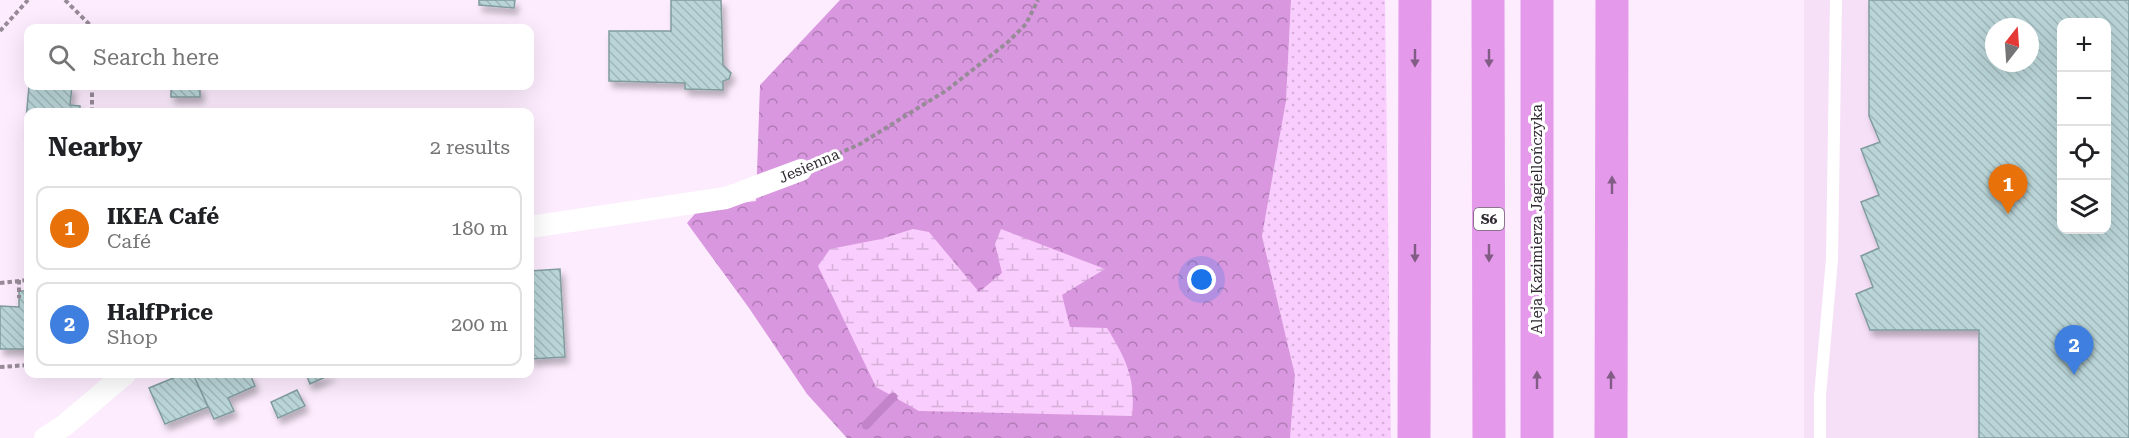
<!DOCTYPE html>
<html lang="en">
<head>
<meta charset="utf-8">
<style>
  body { margin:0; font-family:"Roboto Serif",serif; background:#f2f2f2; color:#202124 }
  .controls { position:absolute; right:18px; top:18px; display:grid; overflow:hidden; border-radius:12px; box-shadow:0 6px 24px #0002 }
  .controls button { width:54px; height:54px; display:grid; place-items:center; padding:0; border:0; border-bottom:2px solid #e0e0e0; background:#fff; color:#202124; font:30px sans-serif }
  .compass { position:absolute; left:1985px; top:18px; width:54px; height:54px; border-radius:50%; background:#fff; box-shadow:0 6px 24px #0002; rotate:17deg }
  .you { position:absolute; left:1202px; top:280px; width:21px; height:21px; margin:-15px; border:4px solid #fff; border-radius:50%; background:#1a73e8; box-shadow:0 0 0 9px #1a73e833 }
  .badge { display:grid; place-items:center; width:39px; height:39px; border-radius:50%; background:#b45309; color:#fff; font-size:20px; font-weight:700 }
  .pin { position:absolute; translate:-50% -50px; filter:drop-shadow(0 2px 3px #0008) }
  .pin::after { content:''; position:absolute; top:32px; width:21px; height:18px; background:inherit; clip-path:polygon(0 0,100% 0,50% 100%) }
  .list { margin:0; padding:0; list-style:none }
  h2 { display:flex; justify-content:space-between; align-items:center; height:78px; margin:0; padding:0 24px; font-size:26px }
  h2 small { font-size:20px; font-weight:400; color:#757577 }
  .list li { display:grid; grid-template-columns:39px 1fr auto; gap:18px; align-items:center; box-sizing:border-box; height:84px; margin:0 12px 12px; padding:0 12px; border:2px solid #e0e0e0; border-radius:12px }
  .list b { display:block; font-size:22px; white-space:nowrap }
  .list p { margin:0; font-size:20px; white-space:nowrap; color:#757577 }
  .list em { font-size:20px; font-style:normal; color:#757577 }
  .icon { flex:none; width:33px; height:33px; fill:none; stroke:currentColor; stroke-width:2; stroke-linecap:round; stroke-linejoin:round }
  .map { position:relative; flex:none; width:2129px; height:438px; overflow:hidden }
  .search { position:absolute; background:#fff; box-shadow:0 6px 24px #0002; left:24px; top:24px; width:510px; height:66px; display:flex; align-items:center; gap:15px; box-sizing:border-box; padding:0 21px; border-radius:12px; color:#757577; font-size:22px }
  .panel { position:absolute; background:#fff; box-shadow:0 6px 24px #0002; left:24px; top:108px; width:510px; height:270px; border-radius:12px }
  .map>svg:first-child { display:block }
  .built { fill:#f6e0f8; fill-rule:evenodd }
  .grass { fill:url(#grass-dots) }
  .forest { fill:url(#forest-crowns) }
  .wetland { fill:url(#wetland-marsh) }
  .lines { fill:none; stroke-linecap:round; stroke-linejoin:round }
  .stream { stroke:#c383c9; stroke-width:9 }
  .building { fill:url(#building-back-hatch); stroke:#819c9f; stroke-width:1.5; fill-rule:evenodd; filter:url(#shadow) }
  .path { stroke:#978b98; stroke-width:4; stroke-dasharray:4.5 3; stroke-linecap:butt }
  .lane { stroke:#fff; stroke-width:12 }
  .street { stroke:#fff; stroke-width:22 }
  .highway { stroke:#e499eb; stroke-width:33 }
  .oneway { fill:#815c85 }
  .labels { text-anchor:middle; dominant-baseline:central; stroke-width:6; stroke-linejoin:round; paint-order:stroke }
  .shield { fill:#fff; stroke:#6e6a6f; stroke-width:1.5 }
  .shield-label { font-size:14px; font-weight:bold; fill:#302a31 }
  .street-label { font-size:15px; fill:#302a31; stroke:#fff }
</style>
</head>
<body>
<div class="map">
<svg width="2129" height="438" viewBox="0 0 2129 438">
  <defs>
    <pattern id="grass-dots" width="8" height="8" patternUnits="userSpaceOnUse" patternTransform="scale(1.5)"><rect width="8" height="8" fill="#f9cdfd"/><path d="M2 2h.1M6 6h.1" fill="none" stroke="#d6b0d9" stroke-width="1.8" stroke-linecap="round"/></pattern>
    <pattern id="forest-crowns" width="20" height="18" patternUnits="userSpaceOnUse" patternTransform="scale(1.5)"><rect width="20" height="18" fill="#d997df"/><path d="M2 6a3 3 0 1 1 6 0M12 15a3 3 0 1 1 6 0" fill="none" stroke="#b07bb5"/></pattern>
    <pattern id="wetland-marsh" width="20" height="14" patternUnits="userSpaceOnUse" patternTransform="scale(1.5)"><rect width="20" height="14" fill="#f9cdfd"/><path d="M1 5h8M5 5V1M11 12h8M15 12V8" fill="none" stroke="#d6b0d9"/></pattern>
    <pattern id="building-back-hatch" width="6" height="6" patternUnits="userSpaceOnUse" patternTransform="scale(1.5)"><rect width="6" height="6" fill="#bad5d8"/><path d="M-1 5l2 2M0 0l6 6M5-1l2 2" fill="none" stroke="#a0b7ba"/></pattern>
    <filter id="shadow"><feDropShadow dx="3.5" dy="6" stdDeviation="3" flood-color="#0004"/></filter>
  </defs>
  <rect width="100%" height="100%" fill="#fdecfe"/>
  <path class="built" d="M1804 0H2129V438H1804ZM2062 22H2106V230H2062ZM1994 27H2030V63H1994Z"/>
  <path class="grass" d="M1291 0H1385L1391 438H1290L1295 375 1262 236 1286 101Z"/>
  <path class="forest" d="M840 0H1291L1286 101 1262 236 1295 375 1290 438H847L807 394 749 308 687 223 700 208 756 201 760 85Z"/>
  <path class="wetland" d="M913 229 929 232 979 292 1002 273 995 244 1001 229 1105 269 1062 295 1070 327 1107 328C1126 359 1136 379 1132 416L919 411 876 387 818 266 830 249 881 239Z"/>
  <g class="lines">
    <path class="stream" d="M866 425 893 397"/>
  </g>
  <path class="building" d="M479 0H515L514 8 479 5Z
    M671 0H721L723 65 731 73 729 79 723 81V90L685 89V83L609 81V31H671Z
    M1869 0H2129V438H1979V330H1870L1856 294 1873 287 1861 256 1879 248 1861 202 1879 195 1861 149 1880 142 1869 116ZM2062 22H2106V230H2062ZM1994 27H2030V63H1994Z
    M29 86H72L70 105 80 106V112H28V132L25 131Z
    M171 86H200V97H171Z
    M560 269 565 357 530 359V271Z
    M19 291H28V349H0V306L19 307Z
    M183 374H193L208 407 165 424 149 388Z
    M193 374H250L255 386 228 398 234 411 214 419Z
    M306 374H332L310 384Z
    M297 390 305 406 278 418 271 402Z"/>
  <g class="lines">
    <path class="path" d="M65 0 93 28
      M0 31 28 0
      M92 112V86
      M824 160 860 144 947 90 1008 42 1026 24 1038 0
      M19 280V298
      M0 283 28 280
      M0 367 28 365"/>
    <path class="lane" d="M1820 438V396L1832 259 1836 0"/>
    <path class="street" d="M530 227 726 198 801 170
      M45 438 65 425 125 374"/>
    <path class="highway" d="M1488 0 1489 438
      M1414 438 1415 0
      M1537 438V0
      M1611 438 1612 0"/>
  </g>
  <defs><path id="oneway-solid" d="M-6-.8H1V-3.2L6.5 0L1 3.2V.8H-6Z" transform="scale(1.5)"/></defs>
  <g class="oneway">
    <use href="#oneway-solid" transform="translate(1415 58) rotate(90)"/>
    <use href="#oneway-solid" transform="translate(1489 58) rotate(90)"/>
    <use href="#oneway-solid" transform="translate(1612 185) rotate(-90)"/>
    <use href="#oneway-solid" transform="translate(1415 253) rotate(90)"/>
    <use href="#oneway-solid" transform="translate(1489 253) rotate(90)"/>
    <use href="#oneway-solid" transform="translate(1537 380) rotate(-90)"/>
    <use href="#oneway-solid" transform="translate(1611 380) rotate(-90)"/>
  </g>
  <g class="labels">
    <rect class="shield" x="1474" y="208" width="30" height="22" rx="4.5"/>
    <g class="shield-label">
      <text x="1489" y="219">S6</text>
    </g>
    <g class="street-label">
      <text transform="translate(809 166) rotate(-23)">Jesienna</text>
      <text transform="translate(1537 219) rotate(-90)">Aleja Kazimierza Jagiellończyka</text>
    </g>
  </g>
</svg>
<div class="controls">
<button>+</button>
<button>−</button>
<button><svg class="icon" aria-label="locate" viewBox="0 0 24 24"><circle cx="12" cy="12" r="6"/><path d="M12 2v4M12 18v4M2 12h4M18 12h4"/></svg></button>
<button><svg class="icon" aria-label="layers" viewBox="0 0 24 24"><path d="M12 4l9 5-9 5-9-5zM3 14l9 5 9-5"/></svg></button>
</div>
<svg class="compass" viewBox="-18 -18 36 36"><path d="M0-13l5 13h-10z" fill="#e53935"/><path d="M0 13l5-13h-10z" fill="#757577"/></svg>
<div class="you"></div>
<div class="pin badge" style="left:2008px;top:214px;background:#e8710a">1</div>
<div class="pin badge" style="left:2074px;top:375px;background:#3f7fe0">2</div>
<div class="search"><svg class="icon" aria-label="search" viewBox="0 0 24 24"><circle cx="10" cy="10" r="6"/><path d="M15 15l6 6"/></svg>Search here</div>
<section class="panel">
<h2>Nearby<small>2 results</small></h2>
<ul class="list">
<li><span class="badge" style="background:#e8710a">1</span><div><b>IKEA Café</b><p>Café</p></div><em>180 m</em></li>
<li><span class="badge" style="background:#3f7fe0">2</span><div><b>HalfPrice</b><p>Shop</p></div><em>200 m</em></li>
</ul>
</section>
</div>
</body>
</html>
